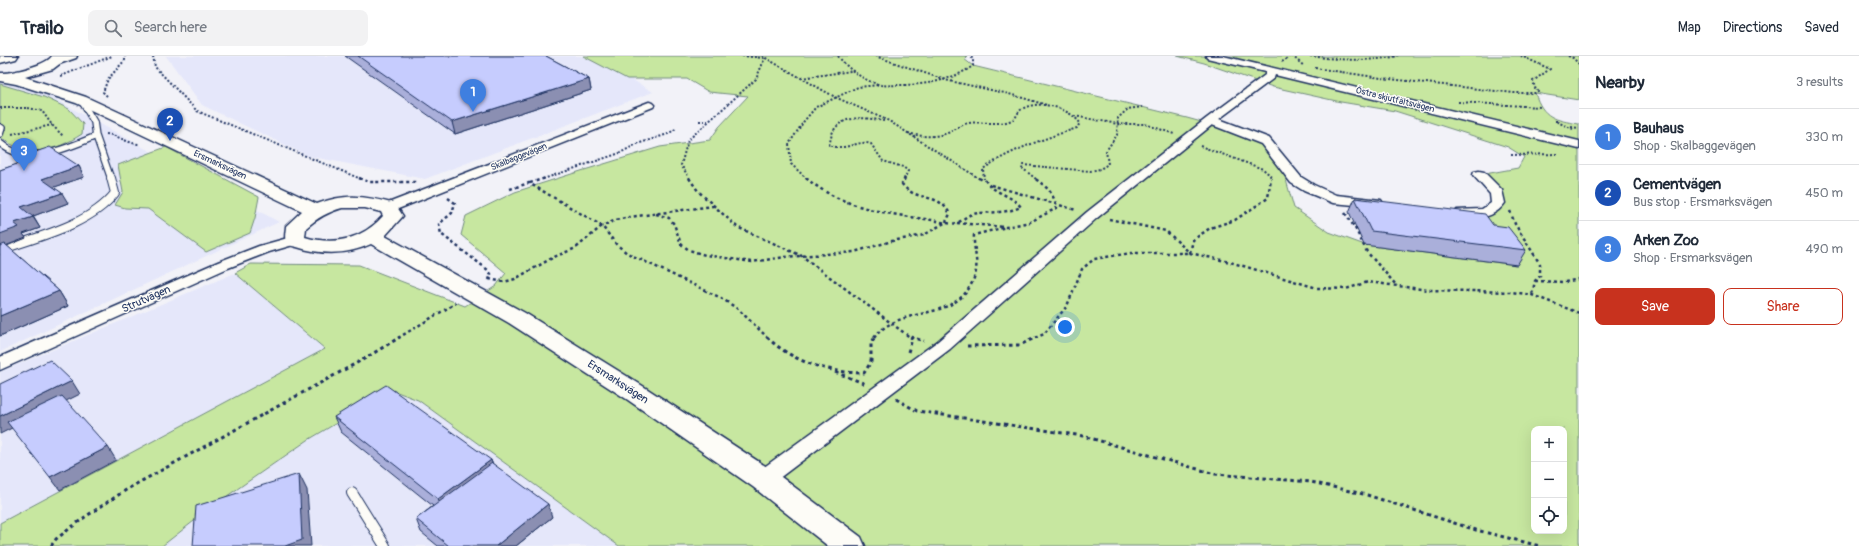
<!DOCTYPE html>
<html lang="en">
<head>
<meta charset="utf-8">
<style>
  body { margin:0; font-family:Pangolin,sans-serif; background:#f2f2f3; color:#1f2937 }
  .controls { position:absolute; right:12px; bottom:12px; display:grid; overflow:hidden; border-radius:8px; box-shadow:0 4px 16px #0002 }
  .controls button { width:36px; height:36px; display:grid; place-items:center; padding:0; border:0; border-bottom:1px solid #e0e1e3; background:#fff; color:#1f2937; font:20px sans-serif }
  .you { position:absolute; left:1065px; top:271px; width:14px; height:14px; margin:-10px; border:3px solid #fff; border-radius:50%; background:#1a73e8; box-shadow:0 0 0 6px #1a73e833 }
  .badge { display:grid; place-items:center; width:26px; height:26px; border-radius:50%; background:#c8321e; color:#fff; font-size:13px; font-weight:700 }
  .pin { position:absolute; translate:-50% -33px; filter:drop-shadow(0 1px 2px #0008) }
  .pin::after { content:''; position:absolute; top:21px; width:14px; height:12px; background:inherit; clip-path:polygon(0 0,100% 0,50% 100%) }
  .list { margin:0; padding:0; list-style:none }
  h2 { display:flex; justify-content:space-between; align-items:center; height:52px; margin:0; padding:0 16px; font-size:17px }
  h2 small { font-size:13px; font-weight:400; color:#747a83 }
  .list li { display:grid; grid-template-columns:26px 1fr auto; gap:12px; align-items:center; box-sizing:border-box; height:56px; padding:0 16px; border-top:1px solid #e0e1e3 }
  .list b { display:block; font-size:15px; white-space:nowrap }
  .list p { margin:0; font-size:13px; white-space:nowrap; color:#747a83 }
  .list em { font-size:13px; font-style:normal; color:#747a83 }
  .actions { display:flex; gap:8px; padding:12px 16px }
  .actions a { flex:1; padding:9px 0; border:1px solid #c8321e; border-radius:8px; text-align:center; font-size:14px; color:#c8321e }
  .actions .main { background:#c8321e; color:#fff }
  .icon { flex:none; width:22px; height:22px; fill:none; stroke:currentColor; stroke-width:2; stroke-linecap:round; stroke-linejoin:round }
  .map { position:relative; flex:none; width:1579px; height:490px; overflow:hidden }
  header { display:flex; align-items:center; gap:24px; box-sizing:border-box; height:56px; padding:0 20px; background:#fff; border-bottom:1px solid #e0e1e3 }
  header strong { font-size:19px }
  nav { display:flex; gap:22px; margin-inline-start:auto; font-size:14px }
  .search { width:280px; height:36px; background:#f2f2f3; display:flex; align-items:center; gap:10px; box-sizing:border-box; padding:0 14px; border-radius:8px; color:#747a83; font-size:15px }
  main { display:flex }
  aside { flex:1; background:#fff }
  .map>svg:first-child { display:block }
  .built { fill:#e5e7fa }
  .green { fill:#c7e7a0; stroke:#718b7f; fill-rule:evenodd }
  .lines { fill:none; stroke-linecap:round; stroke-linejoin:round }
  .lane-far2-casing { stroke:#1b2f5e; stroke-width:8 }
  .lane-far1-casing { stroke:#1b2f5e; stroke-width:10 }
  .lane-casing { stroke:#1b2f5e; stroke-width:12 }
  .street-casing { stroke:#1b2f5e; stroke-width:3 }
  .secondary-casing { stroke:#1b2f5e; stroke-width:3 }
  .path-far2 { stroke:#1b2f5e; stroke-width:2; stroke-dasharray:2 2; stroke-linecap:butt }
  .path-far1 { stroke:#1b2f5e; stroke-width:2.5; stroke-dasharray:3 3; stroke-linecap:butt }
  .path { stroke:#1b2f5e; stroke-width:3; stroke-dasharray:3.5 3.5; stroke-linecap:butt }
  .lane-far2 { stroke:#fdfcf7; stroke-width:5.5 }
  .lane-far1 { stroke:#fdfcf7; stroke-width:8 }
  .lane { stroke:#fdfcf7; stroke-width:10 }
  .street { fill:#fdfcf7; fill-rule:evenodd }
  .secondary { fill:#fdfcf7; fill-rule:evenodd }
  .wall { fill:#aaafda; stroke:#1b2f5e }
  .shaded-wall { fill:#8b8fb2; stroke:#1b2f5e }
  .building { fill:#c6ccfe; stroke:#1b2f5e }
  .labels { text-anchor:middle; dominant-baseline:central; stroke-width:3; stroke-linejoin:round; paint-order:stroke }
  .far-street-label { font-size:9px; fill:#1b2f5e; stroke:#fdfcf7 }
  .street-label { font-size:11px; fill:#1b2f5e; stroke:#fdfcf7 }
</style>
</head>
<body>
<header>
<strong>Trailo</strong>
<div class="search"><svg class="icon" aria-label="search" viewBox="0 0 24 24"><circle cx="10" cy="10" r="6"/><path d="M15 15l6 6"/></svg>Search here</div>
<nav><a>Map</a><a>Directions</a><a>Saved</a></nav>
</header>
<main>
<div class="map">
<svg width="1579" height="490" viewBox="0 0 1579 490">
  <rect width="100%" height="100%" fill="#f2f2f8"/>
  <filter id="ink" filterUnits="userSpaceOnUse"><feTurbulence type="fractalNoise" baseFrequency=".025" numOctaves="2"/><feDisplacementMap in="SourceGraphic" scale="8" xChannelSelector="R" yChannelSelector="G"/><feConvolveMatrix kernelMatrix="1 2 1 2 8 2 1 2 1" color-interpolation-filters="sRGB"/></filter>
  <g filter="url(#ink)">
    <path class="built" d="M166 0H592L653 36 425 123 308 100 202 49Z
      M6 16 279 166 0 296V17Z
      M235 217 325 293 0 467V316Z
      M392 334 418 344 619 490H162L217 447 308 384Z"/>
    <path class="green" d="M583 0H967L964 3 973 10 1187 62 1248 79 1266 93 1284 117 1294 152 1329 176 1365 189 1516 209 1482 159 1498 147 1479 119 1518 112 1524 101 1508 91 1395 55 1341 46 1273 31 1204 7 1177 0H1579V44L1535 37C1543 62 1555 64 1579 68V490H619L418 344 392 334 308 384 217 447 162 490H0V467L325 293 235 217 251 208 359 209 465 250 496 230 506 217 461 179 466 160 515 136 581 115 660 91 710 84 719 71 748 40 709 36 687 23H627ZM1534 373H1564V475H1534Z
      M0 28 44 41 69 53 83 68 82 78C54 96 28 103 0 81Z
      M166 91 259 141 255 162 250 177 206 196 148 153 125 152 115 149 123 136 118 109Z"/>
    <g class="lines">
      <defs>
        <path id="lane-far2" d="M0 71 2 72 0 78
          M96 80 111 123
          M0 87C26 111 68 92 96 80L94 66 81 44"/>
        <path id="lane-far1" d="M0 194C37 181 90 169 115 137L111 122"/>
        <path id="lane" d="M352 437 385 490"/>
        <path id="street" d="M63 0H77L76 2 56 9 51 6Z
          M1206 0H1223L1579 85V93L1275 19 1274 22 1219 63 1269 82 1301 121 1314 129 1336 139 1381 144 1383 147 1381 150 1376 151 1333 147 1304 135 1291 127 1261 88 1212 69 1097 162 950 293 770 429 763 431 756 429 753 423 756 417 938 285 1087 156 1207 62 1265 19V16L1207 2Z
          M649 46 653 47 655 49 653 51 393 155H383L381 152 383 149Z
          M1479 115 1484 116 1502 134 1505 147C1494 163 1475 164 1457 160L1455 157 1457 154 1482 153 1491 147 1490 138 1473 119 1474 116Z
          M295 180 300 181 302 184 300 187 269 196 228 212 0 314V301L218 206 259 190Z"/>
        <path id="secondary" d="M0 0H18L16 3 0 7Z
          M52 0H66V3L53 13 25 21 86 41 317 148C346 137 365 140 395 148L403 160 385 180 525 257 646 332 773 415 861 481 865 490H828L753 431 628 344 509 267 371 188C348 199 321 199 297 191 294 190 290 190 288 188 283 184 286 175 286 170L302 155 76 47 16 28 0 25V17C10 18 47 9 52 0ZM342 152H365L381 156 383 160C363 183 335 190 305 181L306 172C317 162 328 156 342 152Z"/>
      </defs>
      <use href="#lane-far2" class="lane-far2-casing"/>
      <use href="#lane-far1" class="lane-far1-casing"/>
      <use href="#lane" class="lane-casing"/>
      <use href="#street" class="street-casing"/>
      <use href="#secondary" class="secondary-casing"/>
      <path class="path-far2" d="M153 0 155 11 197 55 361 123
        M742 0 764 2
        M762 0 835 41 889 65 980 123
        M838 0C848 13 864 25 881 29 887 30 893 29 899 29 926 29 950 25 973 10V3L970 0
        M875 0 945 24 1009 38 1047 49
        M1292 0 1304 10
        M1310 0C1339 4 1369 6 1398 0
        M1568 0 1573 2 1579 8
        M1282 6 1290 0
        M1315 12 1381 22 1514 37H1535L1538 35 1535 32 1533 25 1550 13 1521 0
        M61 20 112 0
        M801 22 851 15
        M107 40 103 36 108 23 125 4V0
        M1458 46 1540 51
        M0 52H28L42 55 52 69 63 80
        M1074 60 1118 68H1145L1174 78
        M699 65H708
        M884 65C868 62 844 58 834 74 831 78 831 84 829 89 848 96 857 83 871 88L883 105 903 111 908 115 904 123
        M1557 65H1555L1573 73
        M1571 71 1579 72
        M908 77C922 81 936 82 950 76 956 73 962 68 969 67 983 65 998 70 1012 64 1017 62 1017 56 1022 53 1039 43 1069 52 1080 67L1077 72C1044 83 1012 93 983 113L984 123
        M12 78 52 69
        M106 78C118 79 128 88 140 88
        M1200 90 1263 113 1270 119 1271 123
        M1511 99 1558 98
        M543 123 620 97 637 88 668 78 677 72
        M690 123 681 109 688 84 756 23 765 2
        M807 123 791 108 789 88 804 65 816 51 858 31 879 29
        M1036 123 1022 112 1023 109 1090 115 1100 113 1108 108 1106 95 1117 79 1118 62 1128 53 1142 51"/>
      <path class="path-far1" d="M359 122 369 126H417
        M689 122 698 135 737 171 802 200 911 282
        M806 122C841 152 888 158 932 164 938 165 951 169 957 167 965 163 966 158 979 157 994 156 1007 157 1021 151 1011 138 991 137 984 122
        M905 122 902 128C916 147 938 135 950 158L946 166
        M979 122 984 125
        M530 127 546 122
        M991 129 1076 154
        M510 133 529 127 602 170 616 164 630 161 713 150
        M448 142 455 147 452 157 439 168 441 178 488 214 491 218 489 224
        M1510 155 1515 168 1540 208V220L1535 225 1532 239
        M1345 157 1355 172 1367 196 1397 230
        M656 158 669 162 674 168 681 188 689 194 705 199 752 206 785 201 854 196 892 185 924 179 946 166
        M1109 163 1166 175 1190 197
        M957 167 1006 171 1030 166 1057 152C1053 136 1047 131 1034 122
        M1190 197 1193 184 1210 172 1235 164 1268 142 1271 122
        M489 223 504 226 515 223 554 201 576 192 602 170 616 188 627 197 721 242 738 253 768 282
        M1535 225 1565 226 1579 223
        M398 282 456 247
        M874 282C900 246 959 270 975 219 979 206 973 192 974 179L1006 171
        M1035 282 1044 278 1067 250 1082 213 1094 203 1131 197H1190L1230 206 1317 232 1346 233 1368 226 1428 234 1512 236 1532 239 1579 257"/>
      <path class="path" d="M767 281C792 306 829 317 864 317L871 306V288L875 281
        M910 281 924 285
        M967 290 1020 289 1037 281
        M908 296 912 283
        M835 316 866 328
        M896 343 917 355 1083 380 1215 418 1311 426 1367 439 1476 474 1540 490
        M51 490 56 483 85 461 129 432 364 303 400 281"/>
      <use href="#lane-far2" class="lane-far2"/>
      <use href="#lane-far1" class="lane-far1"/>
      <use href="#lane" class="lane"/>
      <use href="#street" class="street"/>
      <use href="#secondary" class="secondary"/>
    </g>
    <path class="wall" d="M345 0H546L589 23 591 34 455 78Z
      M15 103 79 110 84 121 54 131 68 147 33 160 40 172 23 178 26 182 7 190 59 235 68 250 0 280V114L18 108Z
      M1355 142 1493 169 1526 194 1517 209 1364 189 1349 156Z
      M334 361 491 404 492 407 552 461 516 490H438L421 476 416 463 433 450 341 376Z"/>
    <path class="shaded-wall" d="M589 23 591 34 455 78 452 66Z
      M79 110 84 121 49 133 42 123Z
      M62 137 68 147 28 162 21 151Z
      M33 161 40 172 23 178 26 182 0 192V178L14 167Z
      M59 235 68 250 0 280V260Z
      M72 325 80 338 0 378V360Z
      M108 391 116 404 60 434 50 421Z
      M491 404 496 420 444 459 438 443Z
      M299 418 307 434 311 490H285Z
      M548 448 552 461 516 490H496Z"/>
    <path class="building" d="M358 0H546L589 23 452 66Z
      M50 91 79 110 42 123 62 137 21 151 33 161 14 167 19 171 0 178V114L20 107 15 103Z
      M1355 142 1485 158 1493 169 1508 171 1526 194 1371 175Z
      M5 188 59 235 0 260V190Z
      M50 304 72 325 0 360V328Z
      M386 329 491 404 438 443 334 361Z
      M62 340 108 391 50 421 7 366Z
      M492 407 548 448 496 490H449L416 463Z
      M299 418 302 484 285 490H193L196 450Z"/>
  </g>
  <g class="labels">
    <g class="far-street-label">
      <text transform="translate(1395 44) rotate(14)">Östra skjutfältsvägen</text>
      <text transform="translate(519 101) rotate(-22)">Skalbaggevägen</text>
      <text transform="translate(220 109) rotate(25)">Ersmarksvägen</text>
    </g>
    <g class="street-label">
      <text transform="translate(146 243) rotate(-24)">Strutvägen</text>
      <text transform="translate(618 326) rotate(33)">Ersmarksvägen</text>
    </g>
  </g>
</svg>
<div class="controls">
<button>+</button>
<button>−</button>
<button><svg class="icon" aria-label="locate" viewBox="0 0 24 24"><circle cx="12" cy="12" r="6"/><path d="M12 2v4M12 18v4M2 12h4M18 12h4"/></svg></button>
</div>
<div class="you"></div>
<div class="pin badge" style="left:473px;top:56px;background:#3f7fe0">1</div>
<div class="pin badge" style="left:170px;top:85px;background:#1a4fb4">2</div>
<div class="pin badge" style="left:24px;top:115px;background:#3f7fe0">3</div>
</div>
<aside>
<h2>Nearby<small>3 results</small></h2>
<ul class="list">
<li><span class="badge" style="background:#3f7fe0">1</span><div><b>Bauhaus</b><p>Shop · Skalbaggevägen</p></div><em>330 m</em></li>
<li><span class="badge" style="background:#1a4fb4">2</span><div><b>Cementvägen</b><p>Bus stop · Ersmarksvägen</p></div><em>450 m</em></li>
<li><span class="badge" style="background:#3f7fe0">3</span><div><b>Arken Zoo</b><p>Shop · Ersmarksvägen</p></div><em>490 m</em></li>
</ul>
<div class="actions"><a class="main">Save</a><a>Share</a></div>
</aside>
</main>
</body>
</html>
